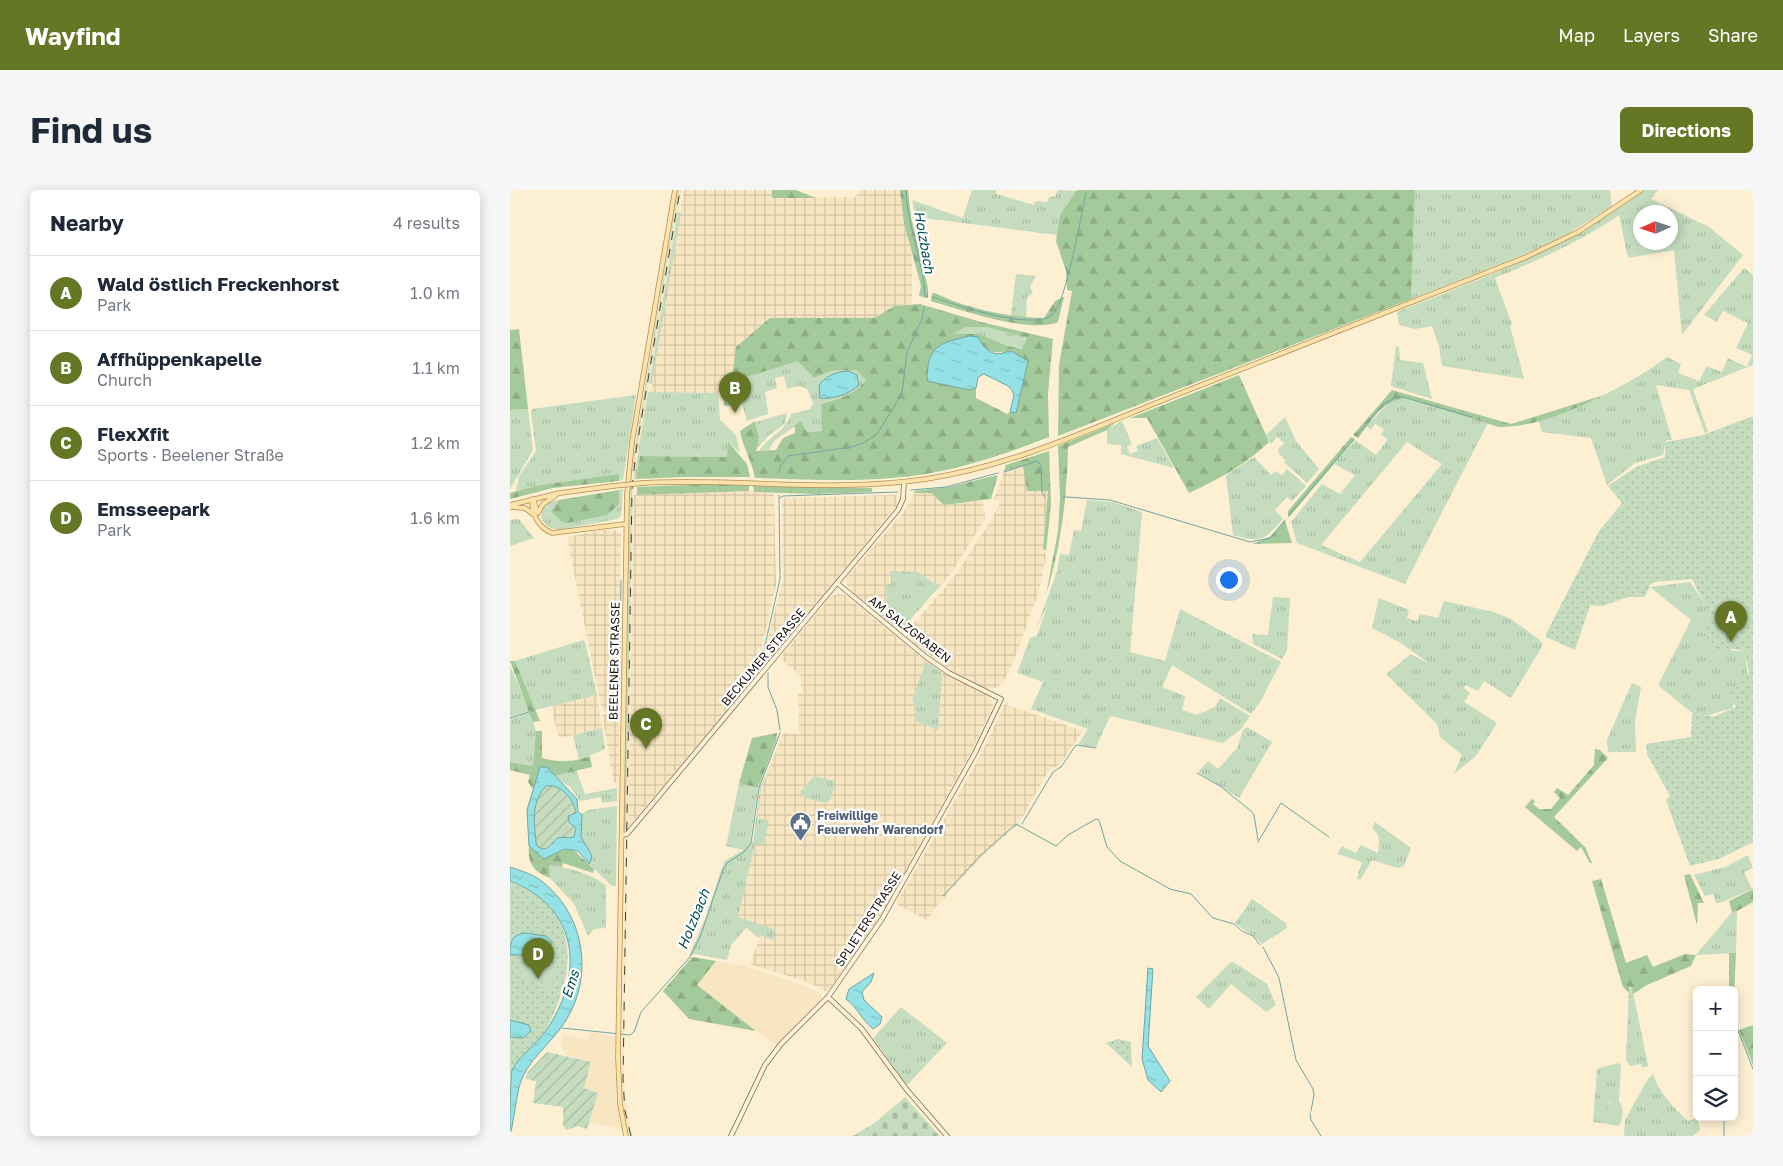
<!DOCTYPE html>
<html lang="en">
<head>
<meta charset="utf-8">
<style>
  body { margin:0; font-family:"Golos Text",sans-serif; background:#f6f6f7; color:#1f2937 }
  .controls { position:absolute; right:15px; bottom:15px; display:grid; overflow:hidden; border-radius:8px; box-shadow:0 2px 12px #0003 }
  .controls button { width:45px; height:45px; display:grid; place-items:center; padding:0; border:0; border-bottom:1px solid #e0e1e3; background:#fff; color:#1f2937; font:25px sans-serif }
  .compass { position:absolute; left:1123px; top:15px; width:45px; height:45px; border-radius:50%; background:#fff; box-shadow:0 2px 12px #0003; rotate:267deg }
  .you { position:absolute; left:718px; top:389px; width:18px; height:18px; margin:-12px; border:4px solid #fff; border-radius:50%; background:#1a73e8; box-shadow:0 0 0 8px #1a73e833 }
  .badge { display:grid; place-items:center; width:32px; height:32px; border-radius:50%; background:#657625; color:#fff; font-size:16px; font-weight:700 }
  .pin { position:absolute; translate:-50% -41px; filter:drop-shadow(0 1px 2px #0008) }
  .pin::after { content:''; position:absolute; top:26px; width:18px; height:15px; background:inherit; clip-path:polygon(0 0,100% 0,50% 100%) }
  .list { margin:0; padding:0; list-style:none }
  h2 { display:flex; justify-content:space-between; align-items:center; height:65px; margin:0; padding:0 20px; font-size:21px }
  h2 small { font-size:16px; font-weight:400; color:#747a83 }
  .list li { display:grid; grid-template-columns:32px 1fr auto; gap:15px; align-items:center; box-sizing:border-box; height:75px; padding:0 20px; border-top:1px solid #e0e1e3 }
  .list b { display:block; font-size:19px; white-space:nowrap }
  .list p { margin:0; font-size:16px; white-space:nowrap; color:#747a83 }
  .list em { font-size:16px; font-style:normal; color:#747a83 }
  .icon { flex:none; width:28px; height:28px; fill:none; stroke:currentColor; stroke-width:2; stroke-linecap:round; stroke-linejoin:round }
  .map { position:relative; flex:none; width:1243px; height:946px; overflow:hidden; border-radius:8px }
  header { display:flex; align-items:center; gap:30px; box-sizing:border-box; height:70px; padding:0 25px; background:#657625; color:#fff }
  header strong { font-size:24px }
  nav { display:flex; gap:28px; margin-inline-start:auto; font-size:18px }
  .intro { display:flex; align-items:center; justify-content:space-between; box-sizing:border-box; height:120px; padding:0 30px }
  h1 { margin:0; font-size:35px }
  .button { padding:12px 22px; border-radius:8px; background:#657625; color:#fff; font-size:18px; font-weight:700 }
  main { display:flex; gap:30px; padding:0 30px }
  aside { flex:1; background:#fff; border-radius:8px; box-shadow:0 2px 12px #0003 }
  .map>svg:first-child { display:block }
  .built { fill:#f7e6c1 }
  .industrial { fill:url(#industrial-grid); fill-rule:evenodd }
  .grass { fill:url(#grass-tufts); fill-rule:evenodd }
  .forest { fill:url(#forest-firs); fill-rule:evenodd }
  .cemetery { fill:url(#cemetery-stones) }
  .park { fill:url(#park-dots) }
  .garden { fill:url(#garden-furrows) }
  .pitch { fill:#c5dcbe }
  .water { fill:url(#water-ripples); stroke:#70a5a4; fill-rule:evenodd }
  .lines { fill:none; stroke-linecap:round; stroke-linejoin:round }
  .stream { stroke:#70a5a4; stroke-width:1 }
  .secondary-casing { stroke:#796d53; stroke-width:5.5 }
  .primary-casing { stroke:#af8e50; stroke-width:5.5 }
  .secondary { stroke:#fff1d6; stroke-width:4 }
  .primary { stroke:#fee2ac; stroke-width:4 }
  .rail { stroke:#423c2e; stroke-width:1; stroke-dasharray:9 9; stroke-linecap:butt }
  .primary-bridge-casing { stroke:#af8e50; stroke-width:5.5; stroke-linecap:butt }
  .primary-bridge { stroke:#fee2ac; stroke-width:4 }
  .labels { text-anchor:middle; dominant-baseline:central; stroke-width:4.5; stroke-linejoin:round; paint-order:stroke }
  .street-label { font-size:12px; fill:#1b160c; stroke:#fff }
  .service-label { font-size:12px; font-weight:bold; fill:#4e5e75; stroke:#fff; text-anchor:start }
  .water-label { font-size:14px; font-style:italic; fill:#044f51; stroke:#fff }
</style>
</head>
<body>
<header>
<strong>Wayfind</strong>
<nav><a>Map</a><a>Layers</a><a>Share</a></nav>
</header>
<div class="intro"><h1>Find us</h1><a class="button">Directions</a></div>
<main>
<aside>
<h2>Nearby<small>4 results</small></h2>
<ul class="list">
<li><span class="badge">A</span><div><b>Wald östlich Freckenhorst</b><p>Park</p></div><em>1.0 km</em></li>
<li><span class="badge">B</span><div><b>Affhüppenkapelle</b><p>Church</p></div><em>1.1 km</em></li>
<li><span class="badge">C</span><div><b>FlexXfit</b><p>Sports · Beelener Straße</p></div><em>1.2 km</em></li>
<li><span class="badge">D</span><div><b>Emsseepark</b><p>Park</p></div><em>1.6 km</em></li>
</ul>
</aside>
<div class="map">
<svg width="1243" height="946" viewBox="0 0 1243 946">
  <defs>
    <pattern id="industrial-grid" width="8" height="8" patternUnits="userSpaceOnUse" patternTransform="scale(1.25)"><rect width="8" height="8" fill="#f7e6c1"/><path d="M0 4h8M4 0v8" fill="none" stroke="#d3c5a5"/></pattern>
    <pattern id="grass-tufts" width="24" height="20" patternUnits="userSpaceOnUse" patternTransform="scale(1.25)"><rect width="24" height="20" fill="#c5dcbe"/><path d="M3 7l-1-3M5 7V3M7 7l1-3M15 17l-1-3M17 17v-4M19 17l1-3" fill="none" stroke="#a9bca2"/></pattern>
    <pattern id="forest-firs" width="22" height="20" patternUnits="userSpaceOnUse" patternTransform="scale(1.25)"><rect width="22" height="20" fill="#a4c99a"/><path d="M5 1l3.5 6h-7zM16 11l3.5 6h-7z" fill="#8dac84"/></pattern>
    <pattern id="cemetery-stones" width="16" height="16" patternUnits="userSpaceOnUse" patternTransform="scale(1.25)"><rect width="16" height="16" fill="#c5dcbe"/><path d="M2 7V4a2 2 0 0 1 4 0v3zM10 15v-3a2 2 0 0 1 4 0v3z" fill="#a9bca2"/></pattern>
    <pattern id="park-dots" width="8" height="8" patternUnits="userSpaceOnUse" patternTransform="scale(1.25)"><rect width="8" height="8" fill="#c5dcbe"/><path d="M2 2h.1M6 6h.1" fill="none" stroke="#a9bca2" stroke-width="1.8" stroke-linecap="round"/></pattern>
    <pattern id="garden-furrows" width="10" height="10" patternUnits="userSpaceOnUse" patternTransform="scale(1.25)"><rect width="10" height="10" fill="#c5dcbe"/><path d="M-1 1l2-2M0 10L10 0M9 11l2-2" fill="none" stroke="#a9bca2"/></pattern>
    <pattern id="water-ripples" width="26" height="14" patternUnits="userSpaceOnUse" patternTransform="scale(1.25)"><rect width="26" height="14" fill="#94e2e5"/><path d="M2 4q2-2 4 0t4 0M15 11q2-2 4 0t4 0" fill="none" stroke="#7fc1c3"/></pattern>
  </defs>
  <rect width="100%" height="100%" fill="#fdefd2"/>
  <path class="built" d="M169 0H172L124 289 114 873 115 906 122 946H120L114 918 112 894 122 298 129 237Z
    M206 771 237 776 298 797 311 804 312 808 266 856 187 795Z
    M81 842 105 847 106 909 111 939 78 932 88 903 74 898 81 873 56 865 51 858 54 844 77 850Z"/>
  <path class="industrial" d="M174 0H262L263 8 345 7 350 0H390L402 65V114L384 116 365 128H260L226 158 220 203 140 204Z
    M514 276 538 301 533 359 536 366 528 404 504 470 495 489 488 497 481 499 474 498 436 477 397 448V441L444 387 480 332 491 311 484 309 494 281Z
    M239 301 264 304 266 395 250 465 252 479 118 637 124 305Z
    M405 303H421L434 315 473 311 475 329 440 385 429 397 408 382 376 395 377 431 344 404 337 395 336 388 393 323Z
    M387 305V315L256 474 254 464 273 388 272 308Z
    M92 340H106L111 343 108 516 107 519 94 521 91 516 57 347Z
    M329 404 335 405 413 469 433 483 478 506 484 514 460 564 379 711 357 747 317 802 300 793 240 774 251 744 228 727 245 654 251 599 273 543 289 544 288 504H292L291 486 270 468 321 406ZM416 472 428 540 405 531 407 523 402 509Z
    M87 505 92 538 49 548 41 516Z
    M495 514 573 541 550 574 538 581 508 635 473 665 425 718 417 730 386 714 470 566Z
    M109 522V592L104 593 92 525Z"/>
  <path class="grass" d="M168 0H169L121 290 125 257Z
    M462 0H486V4L524 15 526 11 537 12 540 6 545 7 548 0 567 1 550 25 547 45 406 27 402 10 453 28Z
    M905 0H1100L1102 16 1057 44 1015 64 901 109Z
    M1133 0H1148L1141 9 1199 37 1233 65 1172 145 1164 60 1118 68 1109 25C1070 52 1028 70 985 88L1002 134 1000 136 1014 189 932 176 929 156 922 136 905 139 889 135 887 122C975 87 1057 59 1133 0ZM1130 22H1160V52H1130Z
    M168 22 171 23 142 193 139 194Z
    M1234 78 1243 85V175L1183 199 1198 242 1195 243 1179 200 1146 195 1162 250H1156L1153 265 1125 273 1097 295 1081 248 1032 242 1029 231C1075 215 1118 196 1157 167L1171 174 1168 183 1189 191 1197 176 1212 182 1218 168 1237 177 1242 165 1226 158 1238 133 1213 121 1207 132 1194 125Z
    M506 84 526 86 520 97 523 103 517 107 516 128 501 125Z
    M456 137H477L517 148 514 159 497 156 470 144 445 145 444 142Z
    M886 156 889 157 890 170 913 173 922 209 881 196Z
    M288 170 304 188 321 181 346 180 356 190C344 205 330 209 311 214L313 241 297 242 291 232 264 251 259 260 249 261C259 246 276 241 281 224L300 219 303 213 297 199 289 196 277 199 274 186 265 188 267 198 255 202 258 224 237 231 232 214 230 189Z
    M138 202 208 203 210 230 226 245 230 263 219 253 217 267 130 266 126 289H124Z
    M126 205 113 290 109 291 108 285 25 296 6 301 9 286 26 261 21 223 22 219Z
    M896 208 978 233 895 394 787 353 781 332 812 294 830 304 845 285 824 274 845 250 866 265 878 249 871 245 874 239 865 234 861 240 856 236 882 210ZM897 252 932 274 850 372 811 355Z
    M18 219 23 260 0 299V220Z
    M277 223 275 234 258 246 245 261 249 247 246 232Z
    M775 227 786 251 809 279 797 293 774 272 776 270 769 264 768 259 774 253 767 247 761 254 756 245Z
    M612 231 622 254 617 257 620 264 628 261 626 256 647 248 664 278 611 264V255L597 254V240Z
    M744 267 761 285 765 281 772 285 777 279 796 296 782 311 777 307 765 320 773 329C754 351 750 353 723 345L716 285Z
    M120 298H122L116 640 114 639Z
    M113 299 111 325 108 329 48 340 38 337 32 330 31 321 39 312 49 310 41 321 109 314V300Z
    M577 310 603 312 632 322 620 462 655 471 670 419 771 472 750 512 741 524 662 475 652 497 675 506 672 520 687 525 705 517 710 508 740 526 731 539 713 553 600 526 586 557 568 555 578 539 521 519 533 492 507 483 520 448 527 446 539 411 526 440 547 381 550 364 559 365 564 340 571 341Z
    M9 329 24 348 0 356V330Z
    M380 381 408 382 429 397 392 439H388L377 431 376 395 381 394Z
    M1180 392 1202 424 1222 461H1236L1237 486 1222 518 1199 525 1181 522 1148 495 1181 430 1140 397Z
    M763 407 780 408 777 461 772 469 743 454 742 444 758 445Z
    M869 408 899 420 897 428 907 431 910 424 928 428 934 411 984 422 1001 429 1031 451 1033 455 1001 508 974 491 968 501 955 495 954 498 960 503 954 512 987 533 966 566 944 584 952 565 930 547 927 534 876 484 901 464 921 475 891 453 862 438Z
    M73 450 75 452 87 505 25 520 5 471Z
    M416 472 432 483 428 540 405 531 407 523 402 509Z
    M0 476 20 521 0 527Z
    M1122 493 1131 497 1125 531 1126 562H1098L1097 550Z
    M20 522 26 541 23 576 0 572V529Z
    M737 537 762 552 729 608 688 582 698 571 708 579 727 558 733 540Z
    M92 538 95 559 69 570 63 545Z
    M261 574 251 599 246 644 248 629 259 630 254 656 245 654 228 727 266 740 263 750 251 745 249 748 236 738 221 755 217 770 184 764 179 766 196 727 211 680 215 671 233 660 216 656 229 593 248 598 240 652H243L250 598Z
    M66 580 75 604 107 598V611L92 613 91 607 70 611 60 597 44 586Z
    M304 586 325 591 321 609 316 613 295 608 290 602Z
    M107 616 106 696H102L79 674 82 666 71 647V624L78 620Z
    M865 632 901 658 894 676 888 678 862 670 850 690 847 688 852 672 827 664 832 656 846 663 851 655 868 663C869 652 871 645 862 638Z
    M1238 665 1243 678 1234 682 1242 699 1210 713H1206L1203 704 1195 706 1184 685 1215 677Z
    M39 675C57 678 82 683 96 696V738L84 739 78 746 64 714 40 688Z
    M742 709 776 733 777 738 752 754C744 744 734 741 725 733Z
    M1227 721 1226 763 1186 765 1222 722Z
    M721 772 725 773 757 794 766 815 756 822 721 794 699 819 686 807Z
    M1119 797H1122L1138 876 1132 878 1131 874 1120 876 1116 870Z
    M391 817 437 853 397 895 363 848Z
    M1107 873 1111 875 1109 911 1099 912 1097 934 1083 932 1087 879Z
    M1143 884C1149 903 1164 918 1178 931L1188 928 1190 940 1183 946H1114L1115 930 1138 889Z"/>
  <path class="forest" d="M262 0H286L306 8H262Z
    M390 0H398L401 27 418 98V108L409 106 411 96 394 33Z
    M567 0H905L901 109 548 246 549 175 562 101 557 100 556 81 546 51 550 25Z
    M425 103C454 118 501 128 534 128L545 111 554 107 548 132C519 144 452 120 421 111L422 104Z
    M410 114 471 132 543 149 538 203 539 247C488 267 437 284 382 288 337 292 291 289 245 288 242 271 233 258 230 241L245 231 249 247 246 261 266 260 273 248 285 243V237H283L291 231 297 242 312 241 311 214C330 209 344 205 356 190L346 180 321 181 304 188 288 171 230 189 232 214 214 216 213 203H220L226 157 260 128H365L384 116ZM456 137H477L517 148 513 159 497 156 470 144H446L444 143ZM460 146 467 147C477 165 483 163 501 161L518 171 506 223 500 222 497 224 466 208V198L456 199 417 191C417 155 431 154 460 146Z
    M9 139 18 219 0 220V140Z
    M729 185 759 252C735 275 709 289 679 303L637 228H620Z
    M882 200 1001 234 1094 205C1061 221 1026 237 989 237L896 208C870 211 862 231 848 248L843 245Z
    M605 233 597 240 558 257C557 308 551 356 536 405L548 341 550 308 548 256Z
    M841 247 845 249 780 326 778 327V321Z
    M218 252 237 274 240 287H172L126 289 130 266 217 267Z
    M539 261 541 314 536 361 533 359 538 301H517L513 276 494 281 496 275Z
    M109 284V291L43 298 0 309V303L25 296Z
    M488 285 481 309 434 315 421 303H405L404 301 439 297Z
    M201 294 239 296V301L127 305V297Z
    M243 296 362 298V302L304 304 244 302Z
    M109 300V314L97 325 57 333 52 332 41 321 49 310Z
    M775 331 782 353 742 354 760 347Z
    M0 471H5L30 531 23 532Z
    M26 541H32V568C49 573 64 572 80 566L82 577 44 586 37 577H30L23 599 18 592 20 585 0 580V572L23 576Z
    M267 543 266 551 248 598 229 593 242 548Z
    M1085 559 1090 560 1098 568 1044 627 1075 657 1082 673H1080L1071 657 1067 661 1015 617 1022 609 1025 611 1023 614 1029 619H1041L1050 608 1044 602 1047 598 1058 605 1084 575Z
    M19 656 34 669C68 653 59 658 84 679L83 683 53 673 52 677 39 675 40 688C24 682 17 673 19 656Z
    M1180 684 1194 713H1188L1187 735 1174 685Z
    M1091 689 1116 773 1137 765 1143 777 1175 764 1186 765 1181 776 1137 795 1123 804 1122 797H1119V803L1113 797 1082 691Z
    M1243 699V712L1227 721 1222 722 1219 711Z
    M1219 763H1226L1224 807V800H1219Z
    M182 767 206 771 187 795 246 841 179 829 153 801Z
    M1243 835V875L1229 840Z"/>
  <path class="cemetery" d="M395 907 430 946H343L366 932Z"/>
  <path class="park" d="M1243 226V652L1209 669 1180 676 1156 610 1160 606 1137 564 1136 554 1181 547 1182 525 1184 521 1203 527 1226 517 1220 503 1239 482 1235 461 1210 457 1204 461 1193 440 1201 426 1182 389 1144 392 1140 395 1135 407H1118L1092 416 1080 415 1065 460 1036 447V444L1089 341 1112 313 1098 296 1126 277 1155 267V252L1190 246Z
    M0 692C73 719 67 783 35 841 25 859 5 870 0 890Z
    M608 849 621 852 622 877 596 853Z"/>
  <path class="garden" d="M36 596C51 594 64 609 66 623L59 632 66 638 65 647C59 649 53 646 48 648 40 651 39 662 28 657L26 652C24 633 21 611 36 596Z
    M37 862 81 872 74 898 88 903 77 939 68 936 56 940 53 935V917L23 913 26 891 15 889 18 882Z"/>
  <path class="pitch" d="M13 774 45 778 42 800 32 798 33 792 11 789Z
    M1102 911H1109C1114 917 1114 931 1108 936L1097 934 1098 915Z"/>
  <path class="water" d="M460 146 468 147C472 155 478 164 489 164 494 163 496 161 501 161L518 171 506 223 500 222 504 205 502 200 498 196 474 184 468 187 466 198 460 200 417 191C417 155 430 153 460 146Z
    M338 181 347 185 349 195C339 204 323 210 310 208L309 195C317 185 326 182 338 181Z
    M30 577H37L67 609 68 622 72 625 71 647 82 666 79 674 68 661 55 659 34 669 19 656 17 620ZM36 596C51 594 64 609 66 623L58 626 59 632 66 638 64 647C59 649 53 646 48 648 40 652 39 663 28 657L26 652C24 633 21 611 36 596Z
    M0 677C12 681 25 685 34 693 73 725 83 781 59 825 47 848 24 864 13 886 6 900 5 928 0 945 0 930 0 894 2 880 9 866 26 855 35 842 75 785 70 718 0 691Z
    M14 743 36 746 41 751V756L17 765H0C0 752 1 746 14 743Z
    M638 778 643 779 638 856 660 891 651 902 638 890 632 869Z
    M364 783 361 792 352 802 354 810 372 827 370 834 363 839C352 830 347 817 336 809L339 799Z
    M0 830 19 835 21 841 13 848 0 847Z"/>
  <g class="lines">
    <path class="stream" d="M396 0C397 37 414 71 415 107
      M423 107C446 115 521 141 542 125 556 114 571 25 576 3
      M847 245 873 214 889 206 962 227
      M494 282 527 271 531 275 532 303 535 307
      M269 283 270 276 278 266 341 257 355 252 367 244 392 204 397 162 412 129 414 117
      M401 300 436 297 488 283
      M556 307 600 310 740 352 760 348 775 330
      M270 308 273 306 388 302
      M779 325 843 250
      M110 462 111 391
      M253 476V464L270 389 269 305
      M258 483V497L267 520 270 540
      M109 512 110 468
      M0 528 19 522
      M687 583 710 596 741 621 744 625 748 650
      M512 634 543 582 551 577 566 555 586 558
      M748 652 771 613 819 647
      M433 706 471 665 506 634 546 656 558 645 586 629 589 630 597 657 610 671 660 699 681 704 703 728 724 734 732 741 743 746 750 755
      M753 757 769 788 786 870 803 899 804 905 801 921
      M1224 830 1243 879
      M52 838 120 845 124 842 131 822 180 767 190 747 213 680 217 673 234 662 241 653 249 598 270 543
      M800 923 801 930 811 946
      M1214 946V927"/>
    <defs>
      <path id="secondary" d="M112 645 117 644 139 618 388 320 393 309 394 292
        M318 807 351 838 397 900 437 946
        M221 946 255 875 271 854 318 807 372 729 465 563 491 509 439 483 416 467 327 393"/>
      <path id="primary" d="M133 293C227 288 323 303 416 289 503 276 585 237 666 205 783 159 900 113 1016 67L1068 42 1131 0
        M23 309C20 323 29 338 42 343L115 334
        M23 309 28 323
        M0 315 50 303 103 296
        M0 317 15 318 23 324
        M28 323 33 314 45 306
        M116 946 110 914 108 868 117 305 122 252 165 0"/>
    </defs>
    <use href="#secondary" class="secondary-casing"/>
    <use href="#primary" class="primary-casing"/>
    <use href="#secondary" class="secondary"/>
    <use href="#primary" class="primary"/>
    <path class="rail" d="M121 946 115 921 113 890 122 299 126 261 170 0"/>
    <defs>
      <path id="primary-bridge" d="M103 296 133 293"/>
    </defs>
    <use href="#primary-bridge" class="primary-bridge-casing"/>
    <use href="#primary-bridge" class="primary-bridge"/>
  </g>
  <defs>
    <symbol id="civic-pin" viewBox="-11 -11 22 30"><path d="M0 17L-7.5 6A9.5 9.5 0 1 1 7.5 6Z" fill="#5c6f8a" stroke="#fff"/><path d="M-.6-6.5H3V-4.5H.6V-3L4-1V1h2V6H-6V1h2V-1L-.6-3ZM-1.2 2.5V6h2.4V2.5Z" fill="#fff"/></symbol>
  </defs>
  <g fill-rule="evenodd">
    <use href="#civic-pin" x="278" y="620" width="25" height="34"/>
  </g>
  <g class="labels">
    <g class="street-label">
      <text transform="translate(400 439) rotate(38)">AM SALZGRABEN</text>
      <text transform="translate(253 467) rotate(-50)">BECKUMER STRASSE</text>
      <text transform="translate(104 471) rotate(-89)">BEELENER STRASSE</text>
      <text transform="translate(358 729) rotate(-57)">SPLIETERSTRASSE</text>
    </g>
    <g class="service-label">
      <text x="307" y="625">Freiwillige<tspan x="307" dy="14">Feuerwehr Warendorf</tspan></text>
    </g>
    <g class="water-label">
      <text transform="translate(415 52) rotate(80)">Holzbach</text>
      <text transform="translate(183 729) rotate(-68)">Holzbach</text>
      <text transform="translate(60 794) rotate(-72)">Ems</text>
    </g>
  </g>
</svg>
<div class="controls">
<button>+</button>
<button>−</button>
<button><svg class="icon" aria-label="layers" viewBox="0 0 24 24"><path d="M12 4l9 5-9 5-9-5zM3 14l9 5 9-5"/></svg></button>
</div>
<svg class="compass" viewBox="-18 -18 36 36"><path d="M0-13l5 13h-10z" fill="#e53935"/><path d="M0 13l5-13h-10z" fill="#747a83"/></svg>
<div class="you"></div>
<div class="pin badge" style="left:1221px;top:452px">A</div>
<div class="pin badge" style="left:225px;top:223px">B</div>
<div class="pin badge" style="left:136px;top:559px">C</div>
<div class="pin badge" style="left:28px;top:789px">D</div>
</div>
</main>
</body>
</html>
